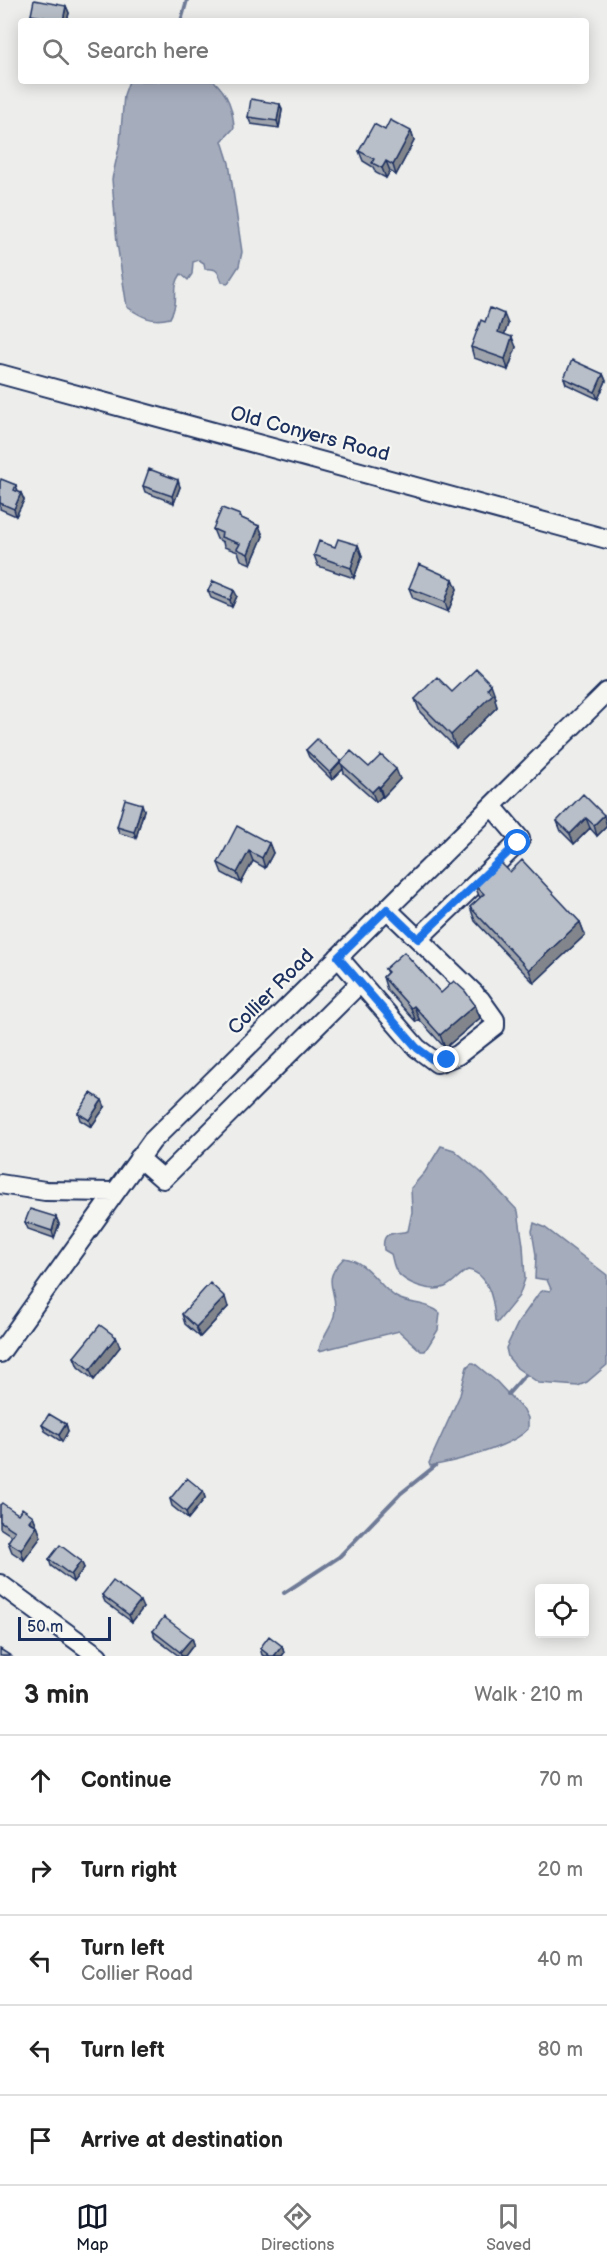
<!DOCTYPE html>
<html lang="en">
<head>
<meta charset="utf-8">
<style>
  body { margin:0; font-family:"Balsamiq Sans",sans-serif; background:#f2f2f2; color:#222 }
  .controls { position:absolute; right:18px; bottom:18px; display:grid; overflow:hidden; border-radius:6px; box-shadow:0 3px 15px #0003 }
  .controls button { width:54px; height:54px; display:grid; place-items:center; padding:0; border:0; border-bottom:2px solid #e0e0e0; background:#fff; color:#222; font:30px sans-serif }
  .scale { position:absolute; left:18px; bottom:15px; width:93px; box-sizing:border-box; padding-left:6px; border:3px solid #1b2f5e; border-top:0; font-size:16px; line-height:21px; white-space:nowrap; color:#1b2f5e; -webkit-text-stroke:4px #f6f6f2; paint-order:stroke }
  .stop { position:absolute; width:18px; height:18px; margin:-14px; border:4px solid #1a73e8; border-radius:50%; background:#fff }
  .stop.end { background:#1a73e8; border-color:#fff; box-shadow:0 2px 6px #0008 }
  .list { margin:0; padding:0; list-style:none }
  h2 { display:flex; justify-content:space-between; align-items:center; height:78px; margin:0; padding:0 24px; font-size:26px }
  h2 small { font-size:20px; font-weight:400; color:#767676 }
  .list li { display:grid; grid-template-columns:39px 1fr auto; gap:18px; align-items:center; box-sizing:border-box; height:90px; padding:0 24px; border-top:2px solid #e0e0e0 }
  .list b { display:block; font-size:22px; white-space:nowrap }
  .list p { margin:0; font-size:20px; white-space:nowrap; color:#767676 }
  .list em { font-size:20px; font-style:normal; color:#767676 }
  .icon { flex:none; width:33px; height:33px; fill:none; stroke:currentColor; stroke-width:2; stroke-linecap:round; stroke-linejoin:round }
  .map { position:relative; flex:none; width:607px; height:1656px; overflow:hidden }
  .search { position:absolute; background:#fff; box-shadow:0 3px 15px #0003; left:18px; right:18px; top:18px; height:66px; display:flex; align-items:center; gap:15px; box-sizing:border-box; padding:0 21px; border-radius:6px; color:#767676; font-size:22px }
  .sheet { height:528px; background:#fff }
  nav { display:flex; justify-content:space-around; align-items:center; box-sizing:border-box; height:84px; border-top:2px solid #e0e0e0; background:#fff; font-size:16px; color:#767676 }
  nav a { display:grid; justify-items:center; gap:3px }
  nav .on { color:#111827 }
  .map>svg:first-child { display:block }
  .water { fill:#a5acbc; stroke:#6e7a96; stroke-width:1.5 }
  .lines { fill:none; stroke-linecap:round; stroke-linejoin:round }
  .stream { stroke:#6e7a96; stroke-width:4 }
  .minor-casing { stroke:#1b2f5e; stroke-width:22 }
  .minor { stroke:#f6f6f2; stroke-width:18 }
  .wall { fill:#9fa4ac; stroke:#1b2f5e; stroke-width:1.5 }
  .shaded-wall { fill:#82868c; stroke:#1b2f5e; stroke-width:1.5 }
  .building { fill:#b9bfc8; stroke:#1b2f5e; stroke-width:1.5 }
  .route { stroke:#1a73e8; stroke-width:8 }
  .labels { text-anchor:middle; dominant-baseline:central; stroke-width:4.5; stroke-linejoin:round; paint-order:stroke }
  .street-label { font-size:20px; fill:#1b2f5e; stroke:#f6f6f2 }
</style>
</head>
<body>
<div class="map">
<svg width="607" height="1656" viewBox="0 0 607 1656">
  <rect width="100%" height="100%" fill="#edeeec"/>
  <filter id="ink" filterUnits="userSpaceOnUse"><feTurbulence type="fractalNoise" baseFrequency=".0167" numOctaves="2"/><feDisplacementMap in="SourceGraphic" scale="12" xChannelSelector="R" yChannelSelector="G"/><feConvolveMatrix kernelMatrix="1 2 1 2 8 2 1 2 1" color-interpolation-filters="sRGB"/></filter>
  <g filter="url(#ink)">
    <path class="water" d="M129 81H214C228 94 233 109 234 128L222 141 229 163 242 252 239 266 228 283 222 282C218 271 217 268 205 269L204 263 199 260 193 262 192 274 188 280 181 274C170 290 181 299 170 318 152 323 142 317 127 307L117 243 112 179 120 143 124 95Z
      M441 1146 454 1150 483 1174 518 1211 523 1245 525 1279 519 1296 497 1323 495 1321C494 1302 490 1274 468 1270 459 1274 454 1283 445 1287 432 1293 406 1284 397 1272 393 1266 393 1260 391 1254L384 1250C381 1229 394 1235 408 1231L412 1212 411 1188 425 1172Z
      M534 1223 544 1227 607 1275V1365L587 1382 578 1386 539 1383 517 1368 508 1357 506 1348 518 1323 539 1293 544 1290 550 1291 551 1289 547 1280 535 1278 536 1255 532 1231Z
      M344 1258C368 1261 378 1286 396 1297 410 1305 427 1302 440 1313L438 1330 425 1351H421L399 1331 319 1351C320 1339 331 1328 334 1316 340 1289 318 1284 344 1258Z
      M471 1363H474L497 1382 525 1412 528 1418V1429C512 1447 454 1462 430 1466L429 1463 460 1395 467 1367Z"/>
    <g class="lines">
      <path class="stream" d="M181 21 187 0
        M508 1394 525 1375
        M284 1593 339 1557 400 1494 435 1466"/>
      <defs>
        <path id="minor" d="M0 374 607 539
          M387 909 475 994
          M418 939 518 843 520 839 492 806
          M338 957 417 1048 437 1063 458 1055 495 1026V1020L480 999
          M139 1158 163 1179 360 983
          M0 1184 45 1191 114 1192
          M0 1353 152 1141 607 692
          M0 1584 98 1656"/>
      </defs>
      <use href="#minor" class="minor-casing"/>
      <use href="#minor" class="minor"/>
    </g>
    <path class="wall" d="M66 6 69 13 67 21H33L31 15Z
      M280 104 282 110 279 128 251 124 248 117Z
      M385 130 411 131 414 141 396 175 390 171 386 178 376 173 373 167 363 161 359 151Z
      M485 322 508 324 504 334 516 347 508 370 474 358 471 347Z
      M603 374 606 381 598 399 566 384 564 378Z
      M0 482 16 485 18 492 21 493 24 500 16 516 0 509Z
      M143 486 180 487 174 503 145 492Z
      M240 515 241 518 259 526 263 536 251 564 241 560 238 552 224 547 223 542 217 539 213 529Z
      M358 545 362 556 354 578 318 566 314 555 335 547Z
      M453 579 457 589 448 612 413 598 409 588Z
      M208 591 237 596 232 607 211 598Z
      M452 692 496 698 495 699 497 707 456 748 420 712 415 699Z
      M306 750 341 761V762L369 767 400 779 383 797 382 796 376 802 344 773 343 769 332 780 309 757Z
      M144 810 136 838 119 833 117 827Z
      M604 815 607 826 597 836 590 828 574 844 561 831 557 821Z
      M269 843 273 853 265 868 253 861 241 883 222 873 218 863Z
      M510 872 580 922 585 935 534 983 475 921 470 907 480 898 474 884Z
      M385 969 441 993 475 1005 480 1018 445 1048 419 1019 416 1022 387 990 383 977 387 973Z
      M105 1107 91 1127 80 1120 78 1113Z
      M56 1217 59 1224 54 1238 28 1229 25 1222Z
      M228 1307 200 1337 185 1324 182 1314Z
      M116 1337 120 1347 94 1380 78 1367 74 1357Z
      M66 1424 68 1431 62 1442 45 1431 42 1425Z
      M203 1491 205 1498 188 1519 172 1506 170 1499Z
      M0 1505 18 1514 33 1516 41 1537 24 1560 12 1552 8 1542 12 1536 0 1528Z
      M49 1559 81 1561 84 1568 73 1582 51 1566Z
      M102 1595 143 1608 132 1622 105 1602Z
      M153 1631 192 1638 194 1644 185 1656H179L155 1638Z
      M282 1646 284 1653 282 1656H264L262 1655 260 1648Z"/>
    <path class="shaded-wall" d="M66 6 69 13 67 21H63Z
      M280 104 282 110 279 128 277 121Z
      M411 131 414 141 396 175 393 165Z
      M386 161 390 171 386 178 382 168Z
      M504 314 508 324 502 342 498 332Z
      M512 337 516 347 508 370 505 359Z
      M603 374 606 381 598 399 595 392Z
      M178 480 180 487 174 503 172 496Z
      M21 493 24 500 16 516 14 509Z
      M259 526 263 536 251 564 248 554Z
      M358 545 362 556 354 578 351 568Z
      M453 579 457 589 448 612 445 602Z
      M234 590 237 596 232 607 230 600Z
      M491 684 496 698 495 699 497 707 456 748 451 735Z
      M341 761 343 769 332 780 330 773Z
      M396 769 400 779 383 797 380 787Z
      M378 786 382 796 376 802 372 792Z
      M142 804 144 810 136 838 134 832Z
      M604 815 607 826 597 836 594 825Z
      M586 818 590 828 574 844 570 834Z
      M269 843 273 853 265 868 262 858Z
      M249 851 253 861 241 883 237 873Z
      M580 922 585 935 534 983 529 970Z
      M475 1005 480 1018 445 1048 440 1035Z
      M414 1006 419 1019 416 1022 411 1008Z
      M102 1100 105 1107 91 1127 89 1120Z
      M56 1217 59 1224 54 1238 52 1231Z
      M225 1297 228 1307 200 1337 196 1327Z
      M116 1337 120 1347 94 1380 90 1370Z
      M66 1424 68 1431 62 1442 59 1435Z
      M203 1491 205 1498 188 1519 186 1512Z
      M33 1516 37 1526 29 1521Z
      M37 1526 41 1537 24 1560 21 1550Z
      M81 1561 84 1568 73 1582 71 1575Z
      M140 1601 143 1608 132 1622 129 1615Z
      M192 1638 194 1644 185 1656H182L180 1652Z
      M282 1646 284 1653 282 1656H274Z"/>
    <path class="building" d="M34 0 66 6 63 21 31 15Z
      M251 99 280 104 277 121 248 117Z
      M390 120 411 131 393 165 386 161 382 168 372 163 374 159 359 151 374 124 385 130Z
      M490 308 504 314 498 332 512 337 505 359 471 347 481 320 485 322Z
      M572 360 603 374 595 392 564 378Z
      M149 469 178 480 172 496 143 486Z
      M1 479 16 485 14 490 21 493 14 509 0 503V482Z
      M222 508 240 515 239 517 259 526 248 554 237 549 240 544 221 537 222 533 213 529Z
      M338 539 358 545 351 568 314 555 319 541 335 547Z
      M419 564 453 579 445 602 409 588Z
      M213 581 234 590 230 600 208 591Z
      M476 669 491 684 487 689 493 694 451 735 415 699 437 677 452 692Z
      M317 739 341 761 330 773 306 750Z
      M351 751 369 767 381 755 396 769 380 787 378 786 372 792 340 763Z
      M583 794 604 815 594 825 586 818 570 834 557 821Z
      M125 799 142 804 134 832 117 827Z
      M237 826 269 843 262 858 249 851 237 873 218 863Z
      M522 860 580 922 529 970 470 907 484 894 474 884 499 861 510 872Z
      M404 952 441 993 454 981 465 991 475 1005 440 1035 414 1006 411 1008 383 977 388 972 385 969Z
      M91 1093 102 1100 89 1120 78 1113Z
      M30 1209 56 1217 52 1231 25 1222Z
      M210 1283 225 1297 196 1327 182 1314Z
      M100 1325 116 1337 90 1370 74 1357Z
      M49 1414 66 1424 59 1435 42 1425Z
      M187 1478 203 1491 186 1512 170 1499Z
      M2 1503 18 1514 22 1508 33 1516 29 1521 37 1526 21 1550 8 1542 15 1531 0 1521V1505Z
      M60 1545 81 1561 71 1575 49 1559Z
      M113 1581 140 1601 129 1615 102 1595Z
      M164 1617 192 1638 180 1652 153 1631Z
      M269 1636 282 1646 274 1656H270L260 1648Z
      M0 1649 11 1656H0Z"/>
  </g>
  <g class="lines" filter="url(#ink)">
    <path class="route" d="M447 1060 437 1063 417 1048 338 957 387 909 418 939 518 843"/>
  </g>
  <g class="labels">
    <g class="street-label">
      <text transform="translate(310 434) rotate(15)">Old Conyers Road</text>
      <text transform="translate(271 992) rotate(-45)">Collier Road</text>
    </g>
  </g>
</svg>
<div class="controls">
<button><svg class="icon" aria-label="locate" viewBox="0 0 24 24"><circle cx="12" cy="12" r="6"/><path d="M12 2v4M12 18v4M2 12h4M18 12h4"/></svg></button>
</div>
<div class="scale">50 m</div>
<div class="stop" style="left:518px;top:843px"></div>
<div class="stop end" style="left:447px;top:1060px"></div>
<div class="search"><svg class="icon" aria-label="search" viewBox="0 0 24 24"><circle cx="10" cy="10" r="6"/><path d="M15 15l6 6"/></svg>Search here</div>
</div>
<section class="sheet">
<h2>3 min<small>Walk · 210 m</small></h2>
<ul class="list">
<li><svg class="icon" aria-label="ahead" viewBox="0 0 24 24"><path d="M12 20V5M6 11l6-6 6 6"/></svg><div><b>Continue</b></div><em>70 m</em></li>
<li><svg class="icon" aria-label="right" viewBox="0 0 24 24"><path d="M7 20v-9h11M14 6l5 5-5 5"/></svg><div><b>Turn right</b></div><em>20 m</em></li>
<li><svg class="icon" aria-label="left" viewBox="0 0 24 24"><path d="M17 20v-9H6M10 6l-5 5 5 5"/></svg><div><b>Turn left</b><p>Collier Road</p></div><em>40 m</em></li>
<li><svg class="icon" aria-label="left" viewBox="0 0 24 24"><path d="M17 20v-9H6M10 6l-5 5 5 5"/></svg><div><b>Turn left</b></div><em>80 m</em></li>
<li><svg class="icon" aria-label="arrive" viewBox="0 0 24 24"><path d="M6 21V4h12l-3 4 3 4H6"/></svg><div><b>Arrive at destination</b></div></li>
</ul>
</section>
<nav>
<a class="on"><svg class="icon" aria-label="map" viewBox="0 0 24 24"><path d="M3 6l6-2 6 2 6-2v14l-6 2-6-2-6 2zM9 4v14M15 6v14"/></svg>Map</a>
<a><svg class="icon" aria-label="directions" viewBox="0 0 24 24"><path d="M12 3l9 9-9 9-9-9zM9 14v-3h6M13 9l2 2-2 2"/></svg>Directions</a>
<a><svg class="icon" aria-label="saved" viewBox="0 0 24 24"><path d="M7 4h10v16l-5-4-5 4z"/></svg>Saved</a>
</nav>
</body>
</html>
